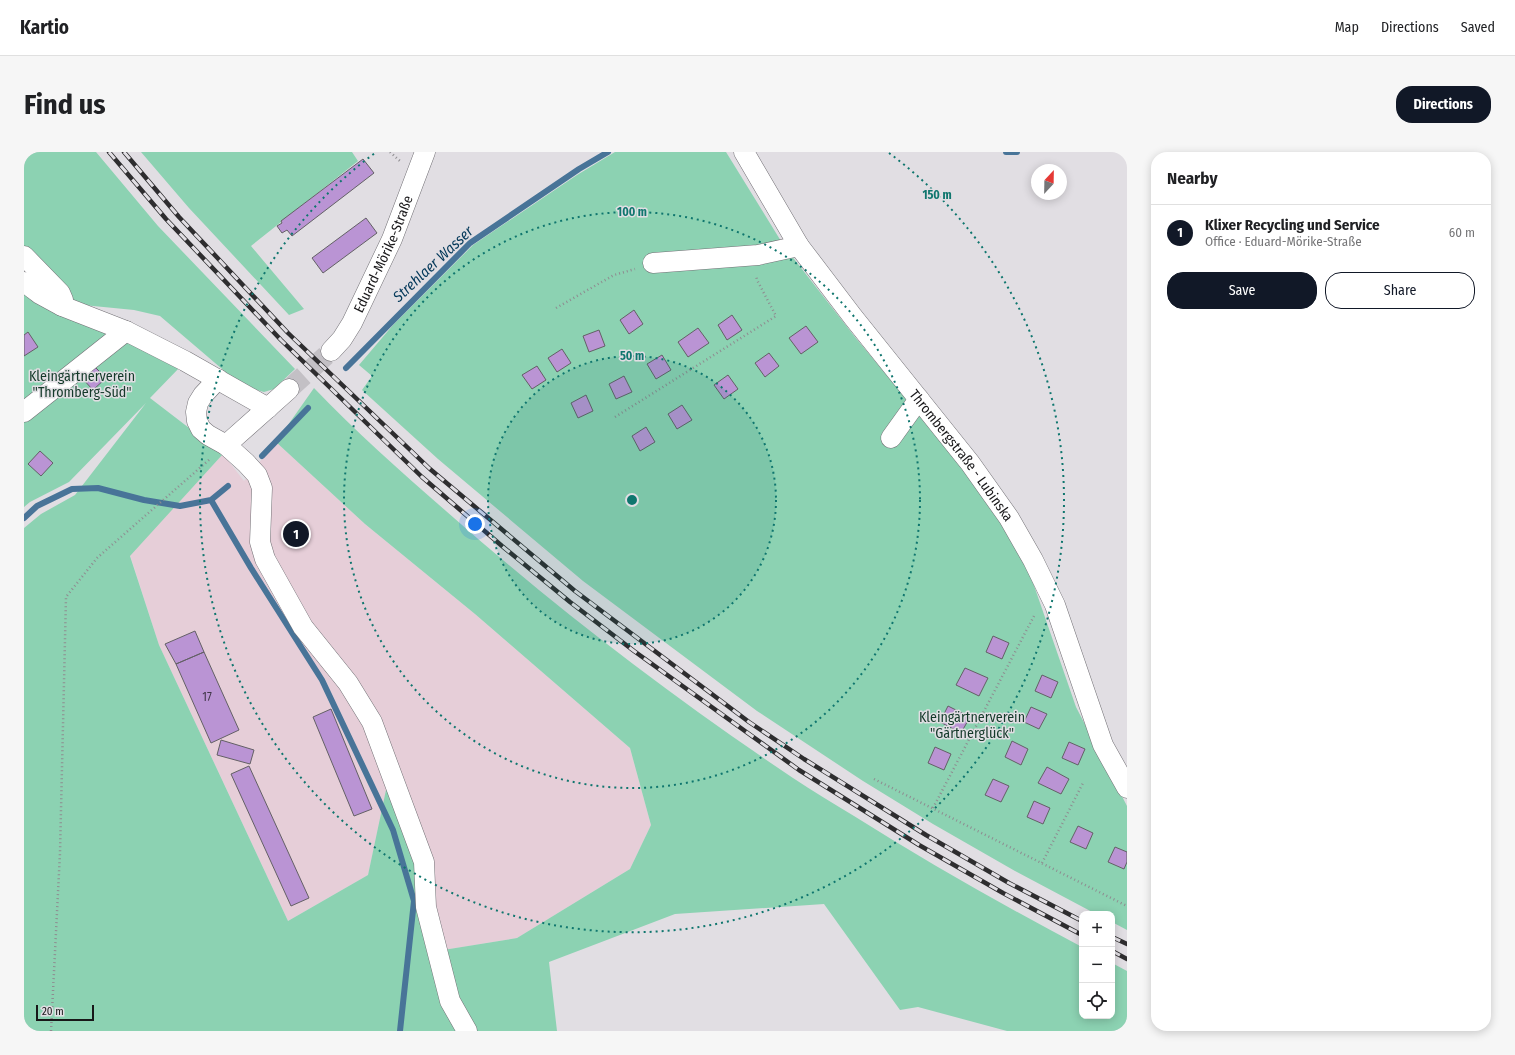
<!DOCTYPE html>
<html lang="en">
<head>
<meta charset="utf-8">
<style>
  body { margin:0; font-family:"Fira Sans Condensed",sans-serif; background:#f6f6f6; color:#202124 }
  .controls { position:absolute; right:12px; bottom:12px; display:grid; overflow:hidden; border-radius:8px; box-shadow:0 2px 10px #0003 }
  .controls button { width:36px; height:36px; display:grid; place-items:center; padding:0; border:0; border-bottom:1px solid #e0e0e0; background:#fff; color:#202124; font:20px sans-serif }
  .compass { position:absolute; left:1007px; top:12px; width:36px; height:36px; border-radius:50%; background:#fff; box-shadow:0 2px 10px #0003; rotate:22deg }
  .scale { position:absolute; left:12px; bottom:10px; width:58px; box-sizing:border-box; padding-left:4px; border:2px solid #181719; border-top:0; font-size:11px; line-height:14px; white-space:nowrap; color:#181719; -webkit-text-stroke:3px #e1dee3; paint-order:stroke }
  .you { position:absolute; left:451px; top:372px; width:14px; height:14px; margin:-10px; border:3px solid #fff; border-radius:50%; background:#1a73e8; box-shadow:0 0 0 6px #1a73e833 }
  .badge { display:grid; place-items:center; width:26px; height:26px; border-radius:50%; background:#111827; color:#fff; font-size:13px; font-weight:700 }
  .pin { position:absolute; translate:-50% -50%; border:2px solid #fff; box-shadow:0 1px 4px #0006 }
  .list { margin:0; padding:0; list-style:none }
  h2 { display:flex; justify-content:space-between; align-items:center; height:52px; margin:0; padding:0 16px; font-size:17px }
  h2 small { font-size:13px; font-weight:400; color:#757577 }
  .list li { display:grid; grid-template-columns:26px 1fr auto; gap:12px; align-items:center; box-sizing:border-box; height:56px; padding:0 16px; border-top:1px solid #e0e0e0 }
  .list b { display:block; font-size:15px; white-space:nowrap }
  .list p { margin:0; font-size:13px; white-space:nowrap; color:#757577 }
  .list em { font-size:13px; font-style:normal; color:#757577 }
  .actions { display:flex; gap:8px; padding:12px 16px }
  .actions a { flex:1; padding:9px 0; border:1px solid #111827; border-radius:16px; text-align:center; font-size:14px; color:#111827 }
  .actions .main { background:#111827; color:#fff }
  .icon { flex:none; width:22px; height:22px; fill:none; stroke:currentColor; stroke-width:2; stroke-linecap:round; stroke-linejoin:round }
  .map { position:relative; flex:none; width:1103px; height:879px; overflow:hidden; border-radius:16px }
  header { display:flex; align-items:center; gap:24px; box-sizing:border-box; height:56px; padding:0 20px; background:#fff; border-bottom:1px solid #e0e0e0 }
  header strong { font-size:19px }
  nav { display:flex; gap:22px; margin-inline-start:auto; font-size:14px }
  .intro { display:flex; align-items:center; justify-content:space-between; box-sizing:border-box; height:96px; padding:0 24px }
  h1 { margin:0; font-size:28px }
  .button { padding:10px 18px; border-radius:16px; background:#111827; color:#fff; font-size:14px; font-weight:700 }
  main { display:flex; gap:24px; padding:0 24px }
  aside { flex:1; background:#fff; border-radius:16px; box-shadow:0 2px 10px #0003 }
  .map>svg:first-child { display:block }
  .industrial { fill:#e6ced8 }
  .green { fill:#8cd2b2 }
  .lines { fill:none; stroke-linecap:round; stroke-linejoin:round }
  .stream { stroke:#487498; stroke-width:6 }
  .building { fill:#ba94d4; stroke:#636065 }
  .minor-tunnel { stroke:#c3c0c5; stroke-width:20; stroke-dasharray:20 10; stroke-linecap:butt }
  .minor-casing { stroke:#737176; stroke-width:21 }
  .path { stroke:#8e8c90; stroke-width:2.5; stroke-dasharray:1 3; stroke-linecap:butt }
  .minor { stroke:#fff; stroke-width:20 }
  .rail-casing { stroke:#2e2d2f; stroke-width:4.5 }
  .rail { stroke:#e1dee3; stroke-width:3; stroke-dasharray:9; stroke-linecap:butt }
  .ring { fill:none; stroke:#0f766e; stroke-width:2; stroke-dasharray:2 4 }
  .labels { text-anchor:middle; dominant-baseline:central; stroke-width:3; stroke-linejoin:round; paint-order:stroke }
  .number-label { font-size:12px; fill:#403648 }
  .street-label { font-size:14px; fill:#181719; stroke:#e1dee3 }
  .park-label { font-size:14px; fill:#143a2a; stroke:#e1dee3 }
  .water-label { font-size:15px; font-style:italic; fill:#033859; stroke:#e1dee3 }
  .centre { fill:#0f766e; stroke:#e1dee3; stroke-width:2 }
  .ring-label { font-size:12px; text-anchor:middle; font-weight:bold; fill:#0f766e; stroke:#e1dee3; stroke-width:3; stroke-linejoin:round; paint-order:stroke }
</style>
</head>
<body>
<header>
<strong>Kartio</strong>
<nav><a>Map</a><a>Directions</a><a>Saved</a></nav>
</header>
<div class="intro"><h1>Find us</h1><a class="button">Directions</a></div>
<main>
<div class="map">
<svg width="1103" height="879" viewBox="0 0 1103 879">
  <rect width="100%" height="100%" fill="#e1dee3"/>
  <path class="industrial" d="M252 290 341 372 451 462 606 596 627 673 606 717 493 786 413 799 366 620 344 723 264 769 135 493 106 403 199 302 220 329Z"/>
  <path class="green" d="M0 0H72L134 74 271 217 250 237 240 240 218 234 136 164 110 158 49 152 0 118Z
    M117 0H328L334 9 227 94 280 157 265 163 165 56Z
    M591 0H702L760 94 831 185 954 333 996 393 1052 555 1103 654V778L1088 770V762H1072L991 719 909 672 839 629 733 559 559 429 414 307 338 238 348 224 335 213 369 173 449 93 553 23Z
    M0 139 158 213 126 246 199 302 106 404 135 493 264 769 344 723 366 619 413 799 493 786 606 717 627 673 606 596 451 462 341 372 252 290 290 236C334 282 382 324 430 366 537 460 651 547 769 626 788 639 809 651 830 664 904 711 981 754 1058 795V864H1088V811L1103 819V879H983L894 855 876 858 800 752 651 762 525 810 533 879H0V376L17 362 51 343 122 251 45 330 6 350 0 355Z"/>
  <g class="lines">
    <path class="stream" d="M982 0H993
      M322 216 446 91 555 17 584 0
      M238 304 284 256
      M187 348 227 416 298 528 369 678 390 749 376 879
      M0 366 13 354 48 337 74 336 120 348 156 354 187 348 204 334"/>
  </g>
  <path class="building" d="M339 7 350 21 268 84 263 78 258 81 253 74 258 71 257 69Z
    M342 66 353 81 299 121 288 106Z
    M610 158 619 172 605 182 596 168Z
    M708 163 718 178 703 188 694 173Z
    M782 174 794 190 777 202 765 186Z
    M674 176 685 191 664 205 654 190Z
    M575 178 581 194 565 200 559 184Z
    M4 180 14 195 0 204V183Z
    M538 197 547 211 533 220 524 206Z
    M745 201 755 214 741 225 731 211Z
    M638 203 647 218 632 227 623 212Z
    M70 214 82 226 69 238 57 225Z
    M513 214 522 228 508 237 498 223Z
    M704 223 714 237 700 247 690 233Z
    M600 224 608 240 592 247 585 232Z
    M562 243 569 259 554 266 547 251Z
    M658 253 668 268 653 277 644 262Z
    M622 275 631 290 616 299 608 284Z
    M16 299 29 311 17 324 4 312Z
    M171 479 180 500 152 512 141 492Z
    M969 484 985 491 978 507 962 500Z
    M180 500 215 578 187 591 152 512Z
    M941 516 964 526 955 544 932 533Z
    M1018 523 1034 530 1027 546 1011 539Z
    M924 554 946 565 937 581 916 570Z
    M1007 555 1023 562 1015 577 1000 570Z
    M307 557 348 657 330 664 289 565Z
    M197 588 230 598 226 612 193 603Z
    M988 589 1004 597 997 613 981 605Z
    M1045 590 1061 597 1054 613 1038 606Z
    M911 595 927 602 920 618 904 611Z
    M225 614 285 746 267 754 207 622Z
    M1023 615 1045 627 1037 642 1014 631Z
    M969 627 985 634 977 650 961 643Z
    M1010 649 1026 656 1019 672 1003 665Z
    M1054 674 1069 681 1062 697 1046 690Z
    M1091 695 1103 700V710L1100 717 1084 710Z"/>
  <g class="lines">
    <path class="minor-tunnel" d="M265 237 307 199"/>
    <defs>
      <g id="minor">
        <path id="s1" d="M720 0 775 94 829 165 946 311 985 366 1009 408 1031 453 1079 593 1103 636"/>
        <path d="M0 104 36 141 39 148 38 154"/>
        <path d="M629 111 734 103 775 94"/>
        <path d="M0 130 16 142 38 154 102 179 161 209 244 256"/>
        <path id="s2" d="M307 199 318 187 328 171 368 87 401 0"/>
        <path d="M194 227 179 243 174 251 172 260 173 269 177 277 184 283 202 293 222 311 233 323 238 336 236 390 241 407 279 475 324 531 348 570 400 710 402 755 426 849 443 879"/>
        <path d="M0 260 102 179"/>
        <path d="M867 286 895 247"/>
        <path d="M202 293 265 237"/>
      </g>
    </defs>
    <use href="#minor" class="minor-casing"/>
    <path class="path" d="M366 0 376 9
      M532 156 590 123 611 117
      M591 265 752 164 733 128 732 123
      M850 627 1103 754
      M909 656 1010 464
      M1018 711 1059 631
      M27 879 36 701 42 445 73 406 186 307"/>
    <use href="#minor" class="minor"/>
    <defs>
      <path id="rail" d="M85 0 142 67 257 188 398 325 478 394 546 450 610 499 775 618 895 693 979 741 1058 783
        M100 0 155 65 264 181 406 317 551 439 725 570 780 607 902 683 985 731 1058 769
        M1088 785 1103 792
        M1088 799 1103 807"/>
    </defs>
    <use href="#rail" class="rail-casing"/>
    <use href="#rail" class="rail"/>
  </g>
  <circle cx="608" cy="348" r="144" fill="#0f766e" fill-opacity=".12"/>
  <g class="ring">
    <circle cx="608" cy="348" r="144"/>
    <circle cx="608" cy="348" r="288"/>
    <path d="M865 1A432 432 0 1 1 351 1"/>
  </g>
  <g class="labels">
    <g class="number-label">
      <text x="183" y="545">17</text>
    </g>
    <g class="street-label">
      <text stroke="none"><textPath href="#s2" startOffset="111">Eduard-Mörike-Straße</textPath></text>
      <text stroke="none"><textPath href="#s1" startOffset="374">Thrombergstraße - Lubinska</textPath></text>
    </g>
    <g class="park-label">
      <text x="58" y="224">Kleingärtnerverein<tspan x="58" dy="16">"Thromberg-Süd"</tspan></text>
      <text x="948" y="565">Kleingärtnerverein<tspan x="948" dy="16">"Gärtnerglück"</tspan></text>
    </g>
    <g class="water-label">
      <text transform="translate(409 112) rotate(-43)">Strehlaer Wasser</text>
    </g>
  </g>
  <circle cx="608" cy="348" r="6" class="centre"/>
  <g class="ring-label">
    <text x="913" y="47">150 m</text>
    <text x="608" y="64">100 m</text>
    <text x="608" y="208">50 m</text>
  </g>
</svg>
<div class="controls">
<button>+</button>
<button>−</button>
<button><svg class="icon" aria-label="locate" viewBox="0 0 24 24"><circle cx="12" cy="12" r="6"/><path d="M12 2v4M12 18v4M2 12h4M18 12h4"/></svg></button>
</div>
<svg class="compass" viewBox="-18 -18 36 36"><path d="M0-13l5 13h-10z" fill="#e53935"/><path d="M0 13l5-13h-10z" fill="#757577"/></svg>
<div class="scale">20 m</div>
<div class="you"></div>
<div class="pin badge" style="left:272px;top:382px">1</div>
</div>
<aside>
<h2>Nearby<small></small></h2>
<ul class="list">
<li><span class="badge">1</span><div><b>Klixer Recycling und Service</b><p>Office · Eduard-Mörike-Straße</p></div><em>60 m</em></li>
</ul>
<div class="actions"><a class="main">Save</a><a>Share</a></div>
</aside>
</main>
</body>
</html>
